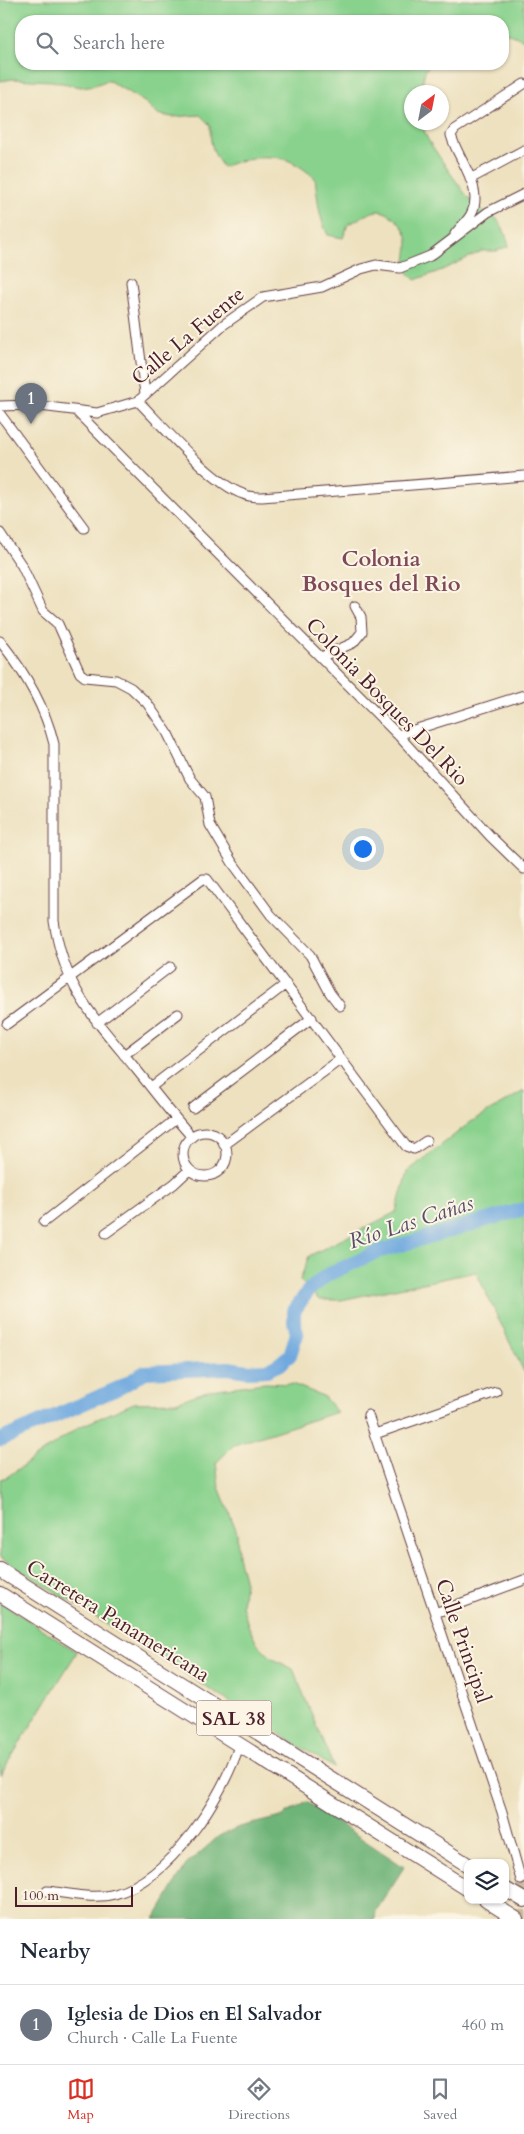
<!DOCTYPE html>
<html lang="en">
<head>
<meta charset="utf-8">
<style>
  body { margin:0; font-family:Cardo,serif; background:#f6f6f7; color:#1f2937 }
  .controls { position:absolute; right:15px; bottom:15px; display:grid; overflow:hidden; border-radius:10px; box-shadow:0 1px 4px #0004 }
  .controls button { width:45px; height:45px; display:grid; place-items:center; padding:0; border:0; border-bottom:1px solid #e0e1e3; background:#fff; color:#1f2937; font:25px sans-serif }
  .compass { position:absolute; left:404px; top:85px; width:45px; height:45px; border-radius:50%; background:#fff; box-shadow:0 1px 4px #0004; rotate:32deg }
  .scale { position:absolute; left:15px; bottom:12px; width:118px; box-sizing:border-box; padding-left:5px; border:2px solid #4a1f2b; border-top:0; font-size:14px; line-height:18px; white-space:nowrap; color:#4a1f2b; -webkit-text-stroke:4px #fcf5e5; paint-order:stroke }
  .you { position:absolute; left:362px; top:848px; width:18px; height:18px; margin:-12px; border:4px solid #fff; border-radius:50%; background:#1a73e8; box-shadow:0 0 0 8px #1a73e833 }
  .badge { display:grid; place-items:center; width:32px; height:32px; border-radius:50%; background:#d93025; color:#fff; font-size:16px; font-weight:700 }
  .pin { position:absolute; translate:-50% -41px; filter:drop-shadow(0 1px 2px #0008) }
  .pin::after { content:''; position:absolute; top:26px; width:18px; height:15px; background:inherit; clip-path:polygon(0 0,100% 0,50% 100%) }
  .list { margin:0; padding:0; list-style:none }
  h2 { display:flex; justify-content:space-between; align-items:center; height:65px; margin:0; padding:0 20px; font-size:21px }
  h2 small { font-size:16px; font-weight:400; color:#747a83 }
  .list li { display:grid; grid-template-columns:32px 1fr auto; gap:15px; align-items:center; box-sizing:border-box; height:80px; padding:0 20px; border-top:1px solid #e0e1e3 }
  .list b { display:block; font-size:19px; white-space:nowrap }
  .list p { margin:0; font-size:16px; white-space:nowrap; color:#747a83 }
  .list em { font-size:16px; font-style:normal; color:#747a83 }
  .icon { flex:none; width:28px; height:28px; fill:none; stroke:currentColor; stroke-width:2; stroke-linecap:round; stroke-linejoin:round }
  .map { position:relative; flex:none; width:524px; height:1919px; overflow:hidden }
  .search { position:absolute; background:#fff; box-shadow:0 1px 4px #0004; left:15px; right:15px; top:15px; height:55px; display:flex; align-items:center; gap:12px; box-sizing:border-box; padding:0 18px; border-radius:20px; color:#747a83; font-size:19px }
  .sheet { height:145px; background:#fff }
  nav { display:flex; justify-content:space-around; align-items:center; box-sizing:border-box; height:70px; border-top:1px solid #e0e1e3; background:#fff; font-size:14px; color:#747a83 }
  nav a { display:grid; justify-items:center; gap:2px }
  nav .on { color:#d93025 }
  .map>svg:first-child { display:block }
  .green { fill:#89d28d; stroke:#6a785c }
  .forest { fill:#6eb478; stroke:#5c6a52 }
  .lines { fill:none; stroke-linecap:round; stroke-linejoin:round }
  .river { stroke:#6fa9df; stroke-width:14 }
  .minor-tunnel { stroke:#ccbaa1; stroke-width:9; stroke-dasharray:9 4.5; stroke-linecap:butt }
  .minor-casing { stroke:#623c41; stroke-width:11 }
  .highway-casing { stroke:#623c41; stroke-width:16 }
  .minor { stroke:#fff; stroke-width:9 }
  .highway { stroke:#fff; stroke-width:14 }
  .labels { text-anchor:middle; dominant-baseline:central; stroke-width:4; stroke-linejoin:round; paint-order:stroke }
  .shield { fill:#fcf5e5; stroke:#7f5f63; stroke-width:1 }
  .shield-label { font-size:20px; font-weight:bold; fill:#4a1f2b }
  .street-label { font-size:21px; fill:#4a1f2b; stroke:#fcf5e5 }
  .neighbourhood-label { font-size:22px; font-weight:bold; fill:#7e4a5a; stroke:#fcf5e5 }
  .water-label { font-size:22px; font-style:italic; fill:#574f6a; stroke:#fcf5e5 }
</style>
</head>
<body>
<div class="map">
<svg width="524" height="1919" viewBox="0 0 524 1919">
  <rect width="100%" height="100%" fill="#fcf5e5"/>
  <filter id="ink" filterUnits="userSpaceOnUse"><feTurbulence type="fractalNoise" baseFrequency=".02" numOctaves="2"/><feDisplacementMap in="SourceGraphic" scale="10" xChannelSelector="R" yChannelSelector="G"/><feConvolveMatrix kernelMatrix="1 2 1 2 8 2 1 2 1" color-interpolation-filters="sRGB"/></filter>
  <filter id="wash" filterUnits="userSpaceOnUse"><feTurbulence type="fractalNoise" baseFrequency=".0096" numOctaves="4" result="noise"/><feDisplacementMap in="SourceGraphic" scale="20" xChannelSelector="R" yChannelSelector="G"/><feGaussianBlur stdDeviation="1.12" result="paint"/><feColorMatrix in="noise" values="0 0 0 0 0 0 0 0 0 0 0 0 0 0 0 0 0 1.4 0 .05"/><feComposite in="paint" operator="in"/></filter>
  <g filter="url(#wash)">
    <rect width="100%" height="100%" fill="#ede1bf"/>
    <path class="green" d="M0 0H524V40L503 31V21H21V64H430L425 71 420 92H412V122L421 123 428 140 451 174 466 195 484 212C499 213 506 234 509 246L496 251H482L442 270 415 280 405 269C406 260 408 250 408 241 407 229 393 213 380 211 369 210 358 221 348 224L343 238 328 235C318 216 318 199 315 178 308 172 300 166 292 162 271 152 243 158 223 167 212 153 210 142 210 125L200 115 172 117 157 114 146 103 108 80 95 85 81 87 52 81 13 79 0 81Z
      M524 1091V1372L476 1272 341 1300H319L300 1280 309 1256 396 1212 407 1172 471 1122Z
      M265 1383 292 1384 323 1396 337 1412 234 1445 216 1463 219 1487 237 1532 238 1556 245 1583 242 1605 248 1625 256 1642 273 1659 293 1669 334 1768 0 1557V1479L7 1477 79 1427 134 1403 176 1402 210 1390Z
      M0 1602 77 1652 0 1775Z"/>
    <path class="forest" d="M307 1802 404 1867 376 1911 375 1919H155L186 1865 219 1836 239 1827 281 1817Z"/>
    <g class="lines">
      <path class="river" d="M0 1440 121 1387 145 1372 228 1368 248 1371 267 1370 278 1365 290 1355 297 1333 294 1322V1311L308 1291 327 1275 377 1252 524 1209"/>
    </g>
  </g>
  <g filter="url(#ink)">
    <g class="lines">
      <path class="minor-tunnel" d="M521 1919V1880"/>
      <defs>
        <path id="minor" d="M470 179 524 150
          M455 234C460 227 469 220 472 212 484 188 457 158 451 135L455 129 524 84
          M131 282 145 394
          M138 401C163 426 211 483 243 494 248 497 256 497 262 497L524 476
          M0 406 32 405 97 413 138 401 223 325 263 297 322 287 361 269 376 265 400 268 430 256 488 212 524 194
          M76 411 398 735 490 836 524 869
          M0 414 84 528
          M0 533 22 566 43 611 58 624 80 673 85 677 116 680 131 688 147 703 167 732 190 779 205 797 210 825 232 862 271 915 310 955 330 993 340 1006
          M0 641C24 671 45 707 54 744V921C64 989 94 1018 136 1069 154 1091 172 1115 192 1137
          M321 657 353 643 362 632 361 617 355 606
          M398 735 524 695
          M97 1023 170 967
          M7 1024 203 879H207L406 1146 414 1149 426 1141
          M124 1055 178 1014
          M151 1087 286 984
          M193 1108 312 1018
          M183 1154a22 22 0 1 1 44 0a22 22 0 1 1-44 0Z
          M224 1145 341 1059
          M44 1222 176 1119
          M106 1233 174 1184 189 1170
          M368 1415 502 1812 521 1880
          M375 1434 496 1392
          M435 1613 524 1580
          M47 1891C69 1893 93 1900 115 1894 171 1878 222 1798 239 1746"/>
        <path id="highway" d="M0 1570 468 1865
          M0 1594 468 1889
          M505 1889 524 1900
          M486 1900 516 1919"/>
      </defs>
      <use href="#minor" class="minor-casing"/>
      <use href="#highway" class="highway-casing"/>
      <use href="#minor" class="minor"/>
      <use href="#highway" class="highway"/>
    </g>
  </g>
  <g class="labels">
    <rect class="shield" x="196.5" y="1700.5" width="75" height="35" rx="4"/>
    <g class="shield-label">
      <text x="234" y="1718">SAL 38</text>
    </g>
    <g class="street-label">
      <text transform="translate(188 336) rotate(-40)">Calle La Fuente</text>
      <text transform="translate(387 702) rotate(46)">Colonia Bosques Del Rio</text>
      <text transform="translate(118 1621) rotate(32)">Carretera Panamericana</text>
      <text transform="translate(463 1641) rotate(71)">Calle Principal</text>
    </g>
    <g class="neighbourhood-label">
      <text x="381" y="559">Colonia<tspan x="381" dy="25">Bosques del Rio</tspan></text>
    </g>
    <g class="water-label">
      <text transform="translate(411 1222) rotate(-18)">Río Las Cañas</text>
    </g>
  </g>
</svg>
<div class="controls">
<button><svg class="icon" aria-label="layers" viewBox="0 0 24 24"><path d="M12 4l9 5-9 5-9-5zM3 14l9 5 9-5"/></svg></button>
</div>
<svg class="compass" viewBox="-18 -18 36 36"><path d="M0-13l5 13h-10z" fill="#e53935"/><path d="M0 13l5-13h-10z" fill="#747a83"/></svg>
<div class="scale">100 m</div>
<div class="you"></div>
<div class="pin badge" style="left:31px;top:424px;background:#6b7280">1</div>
<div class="search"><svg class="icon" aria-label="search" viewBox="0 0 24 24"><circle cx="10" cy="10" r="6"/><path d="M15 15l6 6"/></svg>Search here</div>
</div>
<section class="sheet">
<h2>Nearby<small></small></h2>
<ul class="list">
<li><span class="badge" style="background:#6b7280">1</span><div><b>Iglesia de Dios en El Salvador</b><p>Church · Calle La Fuente</p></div><em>460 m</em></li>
</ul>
</section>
<nav>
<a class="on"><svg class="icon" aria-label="map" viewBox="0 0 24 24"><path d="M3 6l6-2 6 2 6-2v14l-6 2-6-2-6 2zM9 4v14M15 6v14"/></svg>Map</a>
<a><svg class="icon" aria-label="directions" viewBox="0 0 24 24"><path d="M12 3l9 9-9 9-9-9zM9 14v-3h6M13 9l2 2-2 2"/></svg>Directions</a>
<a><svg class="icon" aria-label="saved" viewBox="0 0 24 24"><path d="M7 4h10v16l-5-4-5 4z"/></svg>Saved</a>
</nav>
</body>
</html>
